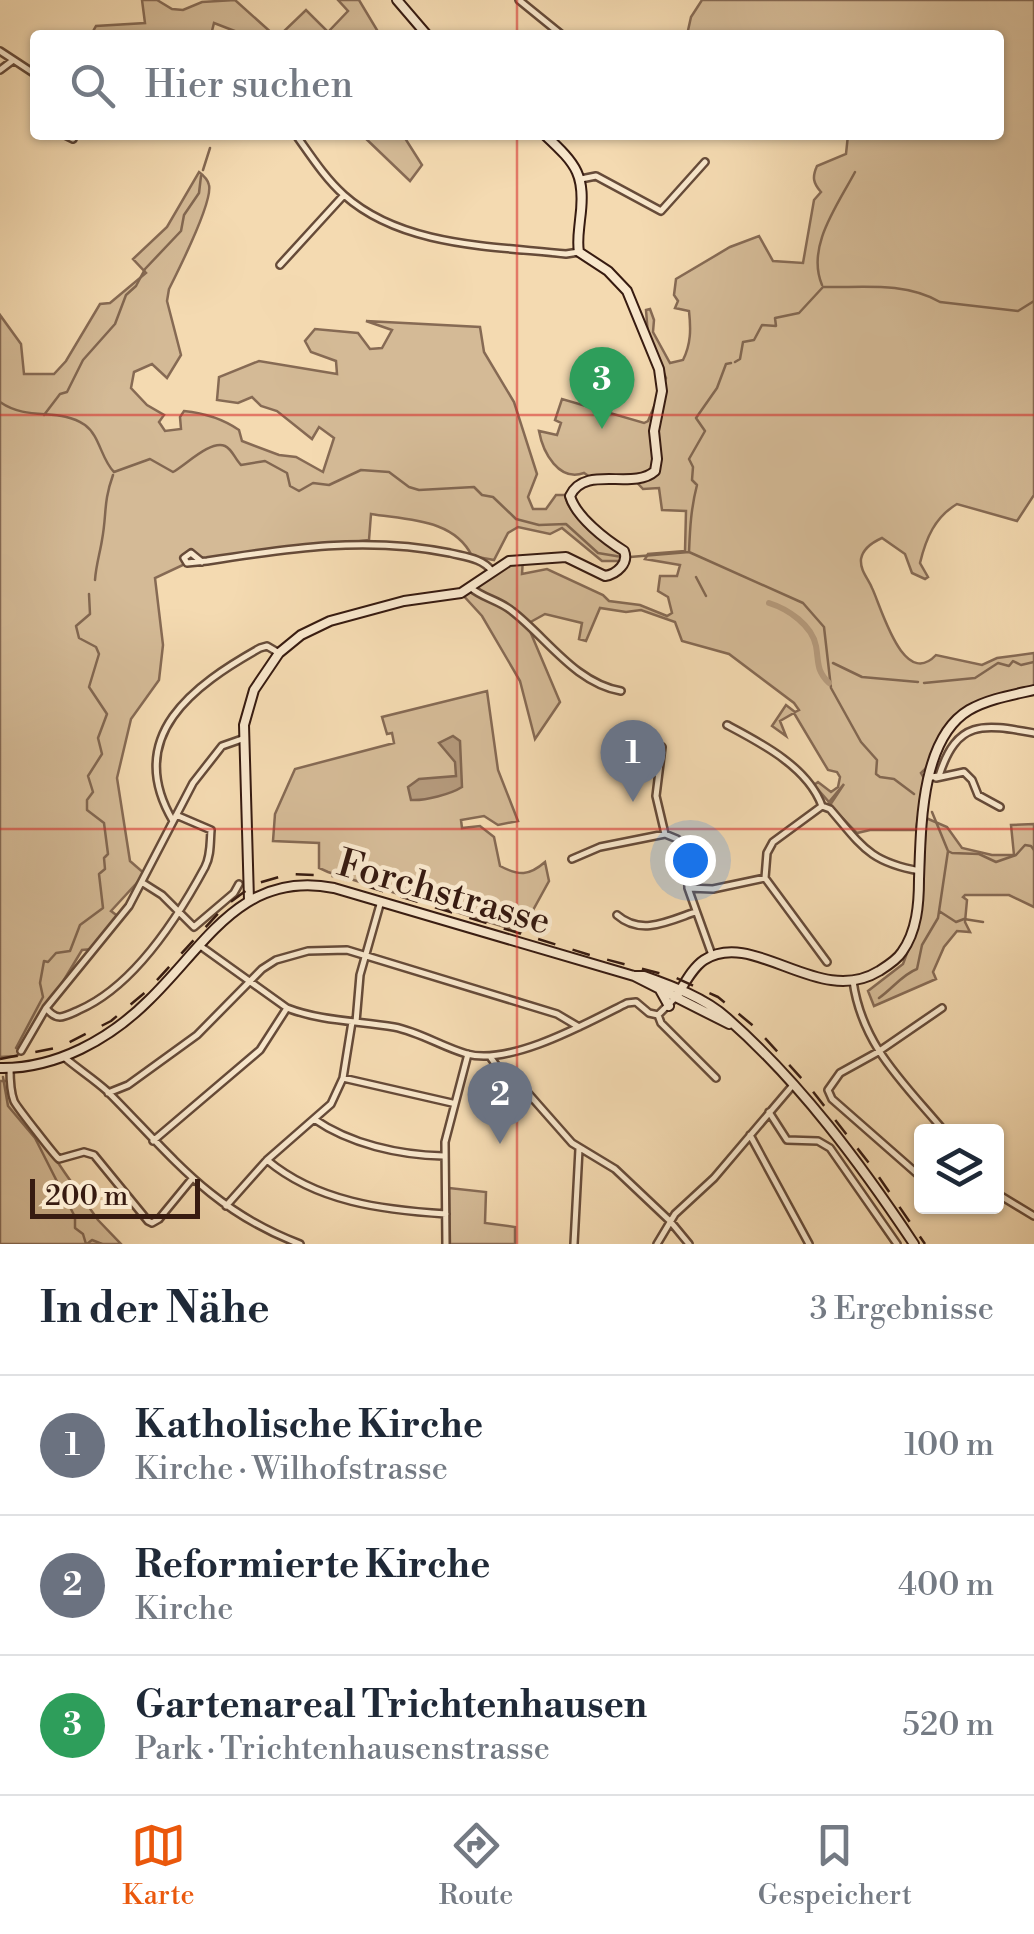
<!DOCTYPE html>
<html lang="de">
<head>
<meta charset="utf-8">
<style>
  body { margin:0; font-family:"Libre Bodoni",serif; background:#f2f2f3; color:#1f2937 }
  .controls { position:absolute; right:30px; bottom:30px; display:grid; overflow:hidden; border-radius:10px; box-shadow:0 2px 8px #0004 }
  .controls button { width:90px; height:90px; display:grid; place-items:center; padding:0; border:0; border-bottom:2px solid #e0e1e3; background:#fff; color:#1f2937; font:50px sans-serif }
  .scale { position:absolute; left:30px; bottom:25px; width:170px; box-sizing:border-box; padding-left:10px; border:5px solid #371b11; border-top:0; font-size:28px; line-height:35px; white-space:nowrap; color:#371b11; -webkit-text-stroke:8px #f8e7cc; paint-order:stroke }
  .you { position:absolute; left:690px; top:860px; width:35px; height:35px; margin:-25px; border:8px solid #fff; border-radius:50%; background:#1a73e8; box-shadow:0 0 0 15px #1a73e833 }
  .badge { display:grid; place-items:center; width:65px; height:65px; border-radius:50%; background:#ea580c; color:#fff; font-size:32px; font-weight:700 }
  .pin { position:absolute; translate:-50% -82px; filter:drop-shadow(0 2px 5px #0008) }
  .pin::after { content:''; position:absolute; top:52px; width:35px; height:30px; background:inherit; clip-path:polygon(0 0,100% 0,50% 100%) }
  .list { margin:0; padding:0; list-style:none }
  h2 { display:flex; justify-content:space-between; align-items:center; height:130px; margin:0; padding:0 40px; font-size:42px }
  h2 small { font-size:32px; font-weight:400; color:#747a83 }
  .list li { display:grid; grid-template-columns:65px 1fr auto; gap:30px; align-items:center; box-sizing:border-box; height:140px; padding:0 40px; border-top:2px solid #e0e1e3 }
  .list b { display:block; font-size:38px; white-space:nowrap }
  .list p { margin:0; font-size:32px; white-space:nowrap; color:#747a83 }
  .list em { font-size:32px; font-style:normal; color:#747a83 }
  .icon { flex:none; width:55px; height:55px; fill:none; stroke:currentColor; stroke-width:2; stroke-linecap:round; stroke-linejoin:round }
  .map { position:relative; flex:none; width:1034px; height:1244px; overflow:hidden }
  .search { position:absolute; background:#fff; box-shadow:0 2px 8px #0004; left:30px; right:30px; top:30px; height:110px; display:flex; align-items:center; gap:25px; box-sizing:border-box; padding:0 35px; border-radius:10px; color:#747a83; font-size:38px }
  .sheet { height:550px; background:#fff }
  nav { display:flex; justify-content:space-around; align-items:center; box-sizing:border-box; height:140px; border-top:2px solid #e0e1e3; background:#fff; font-size:28px; color:#747a83 }
  nav a { display:grid; justify-items:center; gap:5px }
  nav .on { color:#ea580c }
  .map>svg:first-child { display:block }
  .green { fill:#d4ba96; stroke:#866a54; stroke-width:2.5 }
  .water { fill:#b4997b; stroke:#826751; stroke-width:2.5 }
  .lines { fill:none; stroke-linecap:round; stroke-linejoin:round }
  .stream { stroke:#826751; stroke-width:2.5 }
  .canal { stroke:#b4997b; stroke-width:6 }
  .street-casing { stroke:#664b39; stroke-width:10 }
  .secondary-casing { stroke:#371b11; stroke-width:12 }
  .street { stroke:#f8e7cc; stroke-width:5 }
  .secondary { stroke:#f8e7cc; stroke-width:8 }
  .rail { stroke:#371b11; stroke-width:2.5; stroke-dasharray:18 18; stroke-linecap:butt }
  .grid { fill:none; stroke:#d62828; stroke-width:2.5; stroke-opacity:0.55 }
  .labels { text-anchor:middle; dominant-baseline:central; stroke-width:9; stroke-linejoin:round; paint-order:stroke }
  .street-label { font-size:38px; fill:#371b11; stroke:#f8e7cc }
</style>
</head>
<body>
<div class="map">
<svg width="1034" height="1244" viewBox="0 0 1034 1244">
  <rect width="100%" height="100%" fill="#f4dab1"/>
  <filter id="stains"><feTurbulence type="fractalNoise" baseFrequency=".002" numOctaves="4"/><feColorMatrix values="0 0 0 0 .2 0 0 0 0 .09 0 0 0 0 .02 0 0 0 .5 -.17"/></filter>
  <radialGradient id="worn" r=".72"><stop offset=".6" stop-color="#630" stop-opacity="0"/><stop offset="1" stop-color="#630" stop-opacity=".3"/></radialGradient>
  <path class="green" d="M142 0H157L172 9 183 10 202 2 235 0 274 35H245L214 23 211 35H91L96 26 145 23Z
    M338 0H359L380 35H280L306 10 328 32 348 11Z
    M702 0H1034V495L1017 521 957 504C935 517 926 538 920 563L928 577 925 579 912 573 905 554 882 538C873 542 863 548 861 559 860 571 868 578 872 588 881 606 903 690 936 655L982 665 997 658 1034 653V687C997 696 957 701 939 739 933 751 932 764 921 773L924 778 916 830H870L857 833 830 805 844 784 829 802 814 785 818 782 831 792 838 787 840 777 837 772 828 770 794 713 780 721 786 736 772 726 786 705 795 712 799 710 794 703 729 654 682 641 675 622 641 610 626 612 600 608 586 641 579 639 582 623 545 614 527 624 560 702 535 739 520 681 482 616 461 593 499 566 523 559 522 574 547 569 603 595 609 601 640 605 667 616 672 613 668 597 658 591 660 576H677L680 565 645 559 648 554 685 551 686 511 662 510 659 488 643 489 630 475 590 477 584 473C559 482 543 453 539 431L557 435 561 423 555 420 562 399 644 423 648 421 666 378 648 335 646 310 650 309 654 320 653 332 670 363 683 360C691 344 691 329 689 311L675 308 678 301 674 295 676 279 730 247 759 236 773 261 803 263 814 200 821 192C813 183 812 177 817 166L846 154 848 135H999V35H687L691 17Z
    M362 135H403L422 165 410 181Z
    M199 172C203 175 208 180 209 185 213 202 178 271 169 289L167 301 181 355 167 378 152 364 134 372 131 388 147 405 164 415 159 422 165 431 181 429 180 417 184 411C204 413 223 419 239 430L242 441 279 455 296 457 323 472 334 438 319 427 312 439 277 411 261 406 252 397 238 403 217 400 219 377 259 361 337 374 336 361 311 352 305 341 315 329 358 333 370 349 382 348 392 330 366 321 480 327 484 352 514 402 537 474 528 497 533 509H546L556 495H565C569 517 603 543 623 554L619 561H602L562 528 550 534 518 527 508 533 494 560 472 556C454 519 408 520 371 514L369 540 187 563 155 578 163 645 159 680 131 719 117 778 130 861 145 874 111 911 119 917 93 949 82 950 21 1051 17 1056 0 1057V315L21 344 24 374H54L66 361 100 304 110 303 146 273 133 259 167 227Z
    M487 691 498 770 518 821 498 825 484 816 461 820 462 828 480 826 494 837 500 866C519 876 529 876 545 862L549 881 521 932 328 872 319 868V843L273 841 275 814 295 769 394 743 392 733 387 734 382 717Z
    M926 818 947 827 962 848 992 855H1014L1011 825 1034 824V907L1009 895H965L963 897 967 900 965 922 970 932 957 931 944 947 933 972 936 979 874 1006 868 991 903 964 913 937 922 906Z
    M0 1081H11L13 1096 65 1173 98 1220 121 1244H0Z
    M449 1188 486 1192 485 1223 515 1227V1244H450Z"/>
  <path class="water" d="M453 736 460 741 462 787C451 794 425 801 411 800L408 787 419 779 456 776 455 762 439 743Z"/>
  <g class="lines">
    <path class="stream" d="M203 170 210 148
      M822 285C806 247 837 206 855 172
      M735 362 740 359 743 342 754 340 762 325 776 326 775 318 799 313 823 287C860 288 903 281 940 302L1018 311 1034 301
      M0 402C29 422 59 407 85 425 100 436 101 459 114 472L150 459 173 472C186 465 210 440 225 446 232 449 235 459 241 465L265 461 287 473 290 486 299 491 313 483 329 485 361 470 389 472 409 487 419 490 474 487 482 495 493 497 516 519 539 525 566 524 598 553 622 557
      M44 415 60 394 67 392 83 360 115 324 126 295 136 286 145 269 181 231 184 215 199 193 201 176
      M689 552C690 528 691 508 697 485L692 480 693 467 689 459 705 431 696 418 717 388 726 364 731 363
      M630 557 689 552 803 603 824 627 831 688 861 742 877 760 876 774 880 777 894 779 914 794
      M696 577 706 596
      M95 580C96 565 100 553 102 540 107 513 103 503 113 475
      M833 663 862 677 918 682
      M924 683 975 678 998 663 1009 666 1013 661 1021 665 1034 662
      M932 812 948 851 952 853 979 854 996 862 1016 855 1025 845 1031 846 1034 850
      M939 911 956 922 964 919 983 922
      M879 998C892 989 903 974 917 969L922 945 938 918 948 851
      M16 1048 43 997 40 983 44 961 48 962 56 953 70 951 80 925 103 908 99 874 105 869 104 858 108 854 104 823 87 810V800L93 792 88 776 102 754 98 738 107 714 89 687 99 654 96 647 79 638 76 626 90 614 89 594
      M3 1077 8 1106 35 1138 75 1217V1228L83 1234 86 1244
      M87 1244 92 1240 102 1244"/>
    <path class="canal" d="M769 603C788 609 812 625 816 646 819 663 816 670 829 683"/>
    <defs>
      <path id="street" d="M519 0 562 35
        M0 51 35 74
        M0 70 12 61
        M65 135 73 139
        M296 135C311 156 325 178 344 195 402 247 493 246 566 254L579 252
        M581 179 596 176 661 211 705 162
        M280 265 344 195
        M202 562 191 553 184 558 187 563 207 561C290 548 367 536 450 553 466 557 482 558 492 571
        M470 587C482 598 499 600 512 611 546 637 575 683 621 691
        M727 725C761 743 808 767 822 806L830 809C862 846 869 862 920 871
        M662 747 656 796 665 834
        M930 777 939 776C957 719 983 724 1034 733
        M936 778 964 772 972 780 978 795 1000 807
        M822 806 773 842 767 853 765 878 827 962
        M173 821C123 736 194 685 260 648L267 646 279 653
        M665 834 677 839 687 855 688 888 712 955
        M572 859 600 847 665 834
        M143 883 162 895 194 927 234 893 239 884
        M688 888 713 889 765 878
        M617 915C641 936 669 921 695 912
        M199 945 287 1008C320 1021 359 1021 394 1027 420 1032 442 1047 467 1054 510 1066 587 1023 627 1003L636 1002 649 1013 658 1015 676 997
        M853 981C862 1046 904 1083 945 1132
        M46 1008C57 1022 64 1017 79 1010 134 986 177 919 205 867 211 856 210 842 211 830L176 815
        M658 1015 661 1023 716 1078
        M356 1022 360 975 381 901
        M21 1051 46 1008 129 906 193 783 222 746 242 739
        M64 1057C78 1069 94 1079 107 1091 171 1155 210 1210 300 1244
        M491 1058 501 1072 527 1092 572 1143 615 1169 670 1221 689 1244
        M10 1068C10 1079 10 1091 14 1101 16 1106 56 1157 59 1159L84 1152 94 1155 148 1221 152 1223 159 1219 191 1180
        M343 1078 452 1103
        M108 1093 128 1085 197 1035 262 969 276 960 308 951 347 950 557 1014 579 1027
        M769 1112 787 1140 818 1141 830 1148 897 1244
        M314 1119C350 1144 399 1155 443 1156
        M750 1135 809 1244
        M153 1141 260 1050 287 1008
        M267 1160C317 1202 383 1210 446 1214
        M922 1178 832 1099 828 1090 840 1073 878 1052 942 1008
        M996 1193 1034 1216
        M226 1206 267 1160 331 1104 343 1078 352 1022
        M446 1244 445 1142 468 1054
        M574 1244 579 1149
        M657 1244 675 1214 714 1178 793 1085"/>
      <path id="secondary" d="M397 0 427 35
        M249 900 244 725 254 690 279 653 301 635 330 621 404 601 461 593 509 561 566 557 605 576C617 574 629 563 624 551 606 540 576 517 570 496 585 464 633 491 655 471L657 459 654 431 662 391 659 369 627 291 608 271 579 252C577 241 579 231 580 220 586 175 577 165 545 135
        M634 976 729 1024
        M659 988 669 1006
        M676 997C684 985 692 968 704 960 754 928 819 1008 879 971 887 966 897 960 902 952 917 931 919 904 919 879 921 830 920 739 969 710 988 699 1012 695 1034 690
        M0 1068C56 1069 110 1039 149 1000 206 945 241 870 334 888L634 976H644C672 986 705 998 727 1018 800 1082 860 1163 914 1244"/>
    </defs>
    <use href="#street" class="street-casing"/>
    <use href="#secondary" class="secondary-casing"/>
    <use href="#street" class="street"/>
    <use href="#secondary" class="secondary"/>
    <path class="rail" d="M0 1059 60 1047 111 1021 148 990 225 906 255 884 289 874 334 876 593 956 674 977 718 997 756 1028 811 1089 872 1167 925 1244"/>
  </g>
  <path class="grid" d="M517 0V35M517 135V1244M0 415H1034M0 829H1034"/>
  <g class="labels">
    <g class="street-label">
      <text transform="translate(444 893) rotate(16)">Forchstrasse</text>
    </g>
  </g>
  <rect width="100%" height="100%" filter="url(#stains)"/>
  <rect width="100%" height="100%" fill="url(#worn)"/>
</svg>
<div class="controls">
<button><svg class="icon" aria-label="layers" viewBox="0 0 24 24"><path d="M12 4l9 5-9 5-9-5zM3 14l9 5 9-5"/></svg></button>
</div>
<div class="scale">200 m</div>
<div class="you"></div>
<div class="pin badge" style="left:633px;top:802px;background:#6b7280">1</div>
<div class="pin badge" style="left:500px;top:1144px;background:#6b7280">2</div>
<div class="pin badge" style="left:602px;top:429px;background:#2e9e5b">3</div>
<div class="search"><svg class="icon" aria-label="search" viewBox="0 0 24 24"><circle cx="10" cy="10" r="6"/><path d="M15 15l6 6"/></svg>Hier suchen</div>
</div>
<section class="sheet">
<h2>In der Nähe<small>3 Ergebnisse</small></h2>
<ul class="list">
<li><span class="badge" style="background:#6b7280">1</span><div><b>Katholische Kirche</b><p>Kirche · Wilhofstrasse</p></div><em>100 m</em></li>
<li><span class="badge" style="background:#6b7280">2</span><div><b>Reformierte Kirche</b><p>Kirche</p></div><em>400 m</em></li>
<li><span class="badge" style="background:#2e9e5b">3</span><div><b>Gartenareal Trichtenhausen</b><p>Park · Trichtenhausenstrasse</p></div><em>520 m</em></li>
</ul>
</section>
<nav>
<a class="on"><svg class="icon" aria-label="map" viewBox="0 0 24 24"><path d="M3 6l6-2 6 2 6-2v14l-6 2-6-2-6 2zM9 4v14M15 6v14"/></svg>Karte</a>
<a><svg class="icon" aria-label="directions" viewBox="0 0 24 24"><path d="M12 3l9 9-9 9-9-9zM9 14v-3h6M13 9l2 2-2 2"/></svg>Route</a>
<a><svg class="icon" aria-label="saved" viewBox="0 0 24 24"><path d="M7 4h10v16l-5-4-5 4z"/></svg>Gespeichert</a>
</nav>
</body>
</html>
